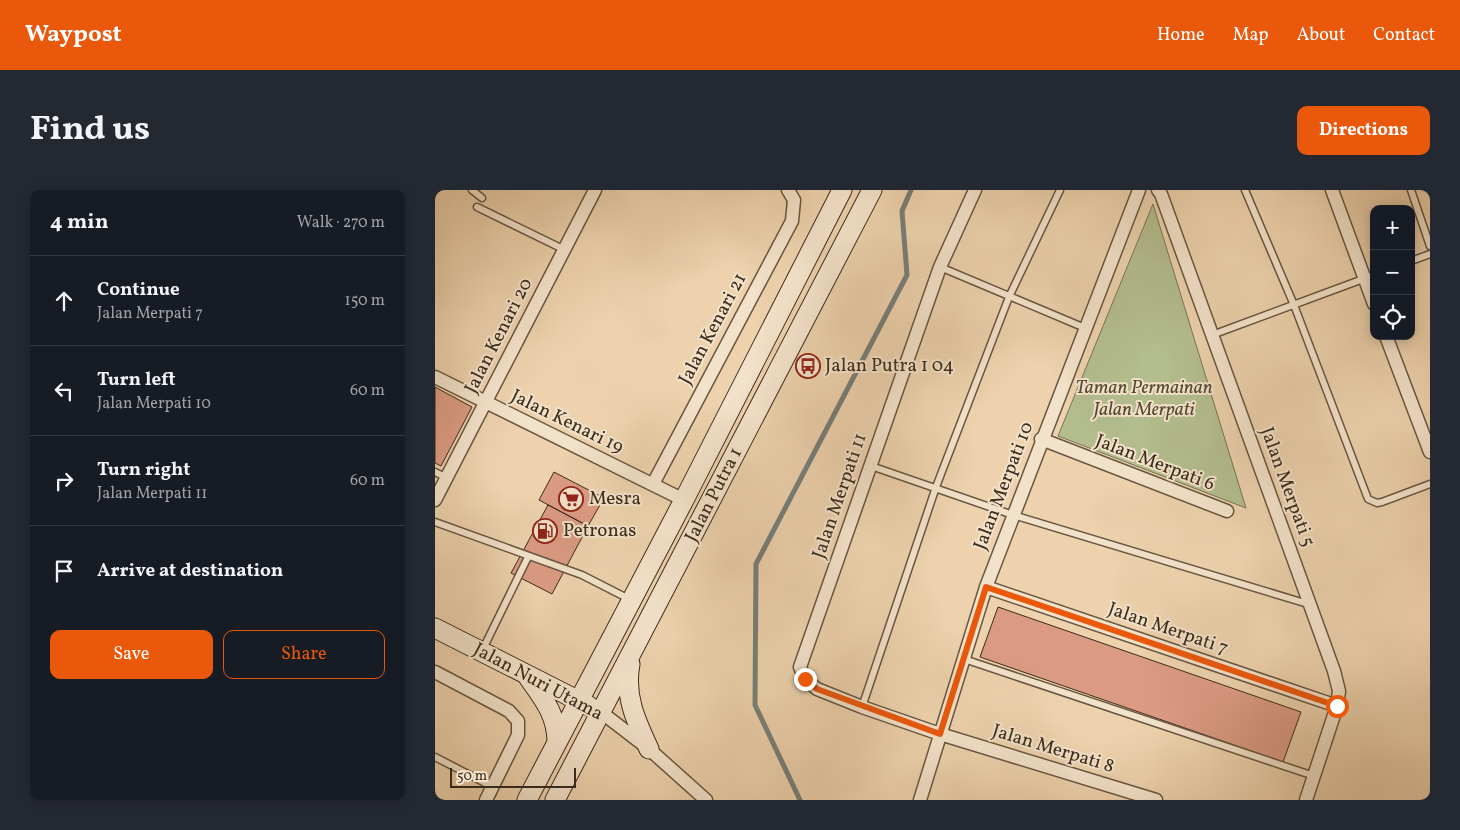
<!DOCTYPE html>
<html lang="en">
<head>
<meta charset="utf-8">
<style>
  body { margin:0; font-family:Vollkorn,serif; background:#242831; color:#f1f3f6 }
  .controls { position:absolute; right:15px; top:15px; display:grid; overflow:hidden; border-radius:10px; box-shadow:0 2px 12px #0003 }
  .controls button { width:45px; height:45px; display:grid; place-items:center; padding:0; border:0; border-bottom:1px solid #363941; background:#171b24; color:#f1f3f6; font:25px sans-serif }
  .scale { position:absolute; left:15px; bottom:12px; width:126px; box-sizing:border-box; padding-left:5px; border:2px solid #3c2c1b; border-top:0; font-size:14px; line-height:18px; white-space:nowrap; color:#3c2c1b; -webkit-text-stroke:4px #f3e2ca; paint-order:stroke }
  .stop { position:absolute; width:15px; height:15px; margin:-11px; border:4px solid #ea580c; border-radius:50%; background:#fff }
  .stop.end { background:#ea580c; border-color:#fff; box-shadow:0 1px 5px #0008 }
  .list { margin:0; padding:0; list-style:none }
  h2 { display:flex; justify-content:space-between; align-items:center; height:65px; margin:0; padding:0 20px; font-size:21px }
  h2 small { font-size:16px; font-weight:400; color:#9ea1a6 }
  .list li { display:grid; grid-template-columns:32px 1fr auto; gap:15px; align-items:center; box-sizing:border-box; height:90px; padding:0 20px; border-top:1px solid #363941 }
  .list b { display:block; font-size:19px; white-space:nowrap }
  .list p { margin:0; font-size:16px; white-space:nowrap; color:#9ea1a6 }
  .list em { font-size:16px; font-style:normal; color:#9ea1a6 }
  .actions { display:flex; gap:10px; padding:15px 20px }
  .actions a { flex:1; padding:11px 0; border:1px solid #ea580c; border-radius:10px; text-align:center; font-size:18px; color:#ea580c }
  .actions .main { background:#ea580c; color:#fff }
  .icon { flex:none; width:28px; height:28px; fill:none; stroke:currentColor; stroke-width:2; stroke-linecap:round; stroke-linejoin:round }
  .map { position:relative; flex:none; width:995px; height:610px; overflow:hidden; border-radius:10px }
  header { display:flex; align-items:center; gap:30px; box-sizing:border-box; height:70px; padding:0 25px; background:#ea580c; color:#fff }
  header strong { font-size:24px }
  nav { display:flex; gap:28px; margin-inline-start:auto; font-size:18px }
  .intro { display:flex; align-items:center; justify-content:space-between; box-sizing:border-box; height:120px; padding:0 30px }
  h1 { margin:0; font-size:35px }
  .button { padding:12px 22px; border-radius:10px; background:#ea580c; color:#fff; font-size:18px; font-weight:700 }
  main { display:flex; gap:30px; padding:0 30px }
  aside { flex:1; background:#171b24; border-radius:10px; box-shadow:0 2px 12px #0003 }
  .map>svg:first-child { display:block }
  .green { fill:#b3bd8e; stroke:#787454 }
  .lines { fill:none; stroke-linecap:round; stroke-linejoin:round }
  .stream { stroke:#777e79; stroke-width:5 }
  .building { fill:#db9b83; stroke:#3c2c1b }
  .lane-casing { stroke:#685640; stroke-width:9 }
  .street-casing { stroke:#685640; stroke-width:15 }
  .secondary-casing { stroke:#3c2c1b; stroke-width:21 }
  .lane { stroke:#f3e2ca; stroke-width:6 }
  .street { stroke:#f3e2ca; stroke-width:12 }
  .secondary { stroke:#f3e2ca; stroke-width:19 }
  .route { stroke:#ea580c; stroke-width:6 }
  .labels { text-anchor:middle; dominant-baseline:central; stroke-width:4; stroke-linejoin:round; paint-order:stroke }
  .street-label { font-size:19px; fill:#3c2c1b; stroke:#f3e2ca }
  .poi-label { font-size:19px; fill:#3c2c1b; stroke:#f3e2ca; text-anchor:start }
  .park-label { font-size:19px; font-style:italic; fill:#544932; stroke:#f3e2ca }
</style>
</head>
<body>
<header>
<strong>Waypost</strong>
<nav><a>Home</a><a>Map</a><a>About</a><a>Contact</a></nav>
</header>
<div class="intro"><h1>Find us</h1><a class="button">Directions</a></div>
<main>
<aside>
<h2>4 min<small>Walk · 270 m</small></h2>
<ul class="list">
<li><svg class="icon" aria-label="ahead" viewBox="0 0 24 24"><path d="M12 20V5M6 11l6-6 6 6"/></svg><div><b>Continue</b><p>Jalan Merpati 7</p></div><em>150 m</em></li>
<li><svg class="icon" aria-label="left" viewBox="0 0 24 24"><path d="M17 20v-9H6M10 6l-5 5 5 5"/></svg><div><b>Turn left</b><p>Jalan Merpati 10</p></div><em>60 m</em></li>
<li><svg class="icon" aria-label="right" viewBox="0 0 24 24"><path d="M7 20v-9h11M14 6l5 5-5 5"/></svg><div><b>Turn right</b><p>Jalan Merpati 11</p></div><em>60 m</em></li>
<li><svg class="icon" aria-label="arrive" viewBox="0 0 24 24"><path d="M6 21V4h12l-3 4 3 4H6"/></svg><div><b>Arrive at destination</b></div></li>
</ul>
<div class="actions"><a class="main">Save</a><a>Share</a></div>
</aside>
<div class="map">
<svg width="995" height="610" viewBox="0 0 995 610">
  <rect width="100%" height="100%" fill="#edd2ad"/>
  <filter id="stains"><feTurbulence type="fractalNoise" baseFrequency=".004" numOctaves="4"/><feColorMatrix values="0 0 0 0 .2 0 0 0 0 .09 0 0 0 0 .02 0 0 0 .5 -.17"/></filter>
  <radialGradient id="worn" r=".72"><stop offset=".6" stop-color="#630" stop-opacity="0"/><stop offset="1" stop-color="#630" stop-opacity=".3"/></radialGradient>
  <path class="green" d="M718 14 811 318 623 246Z"/>
  <g class="lines">
    <path class="stream" d="M365 610 320 515 321 374 472 85 467 21 476 0"/>
  </g>
  <path class="building" d="M0 197 37 217 6 276 0 273Z
    M119 282 169 308 153 336 104 310Z
    M113 315 153 336 117 404 76 383Z
    M563 417 866 522 848 572 545 467Z"/>
  <g class="lines">
    <defs>
      <path id="lane" d="M37 0 47 8
        M810 0 859 115 933 309 942 313 947 312 995 294
        M976 0 995 56
        M42 17 130 60
        M976 71 995 64
        M505 77 650 138
        M777 145 939 85
        M436 276 578 325 873 414
        M0 282 12 288
        M0 332 147 385 196 410
        M47 461 93 367
        M529 469 879 586
        M427 517 501 297 574 107 625 0
        M0 567 58 597"/>
      <path id="street" d="M540 0 505 77 365 477 370 489 382 499 427 517 505 544 721 610
        M723 0 726 4 899 481 904 501 902 516 871 610
        M897 0 939 114
        M951 146 995 262
        M0 187 249 310
        M606 249 792 321
        M218 294 357 31 359 10 353 0
        M0 310 160 0
        M551 397 902 516
        M0 482 74 521 83 531V545L51 610
        M166 522 214 559 271 610
        M485 610 551 397 704 0"/>
      <path id="secondary" d="M0 438 154 516
        M195 474C189 506 201 531 214 559
        M93 487C108 508 122 525 122 552
        M92 610 249 310 407 0
        M120 610 437 0"/>
    </defs>
    <use href="#lane" class="lane-casing"/>
    <use href="#street" class="street-casing"/>
    <use href="#secondary" class="secondary-casing"/>
    <use href="#lane" class="lane"/>
    <use href="#street" class="street"/>
    <use href="#secondary" class="secondary"/>
  </g>
  <g class="lines">
    <path class="route" d="M370 489 382 499 505 544 551 397 902 516"/>
  </g>
  <defs>
    <symbol id="bus-ring" viewBox="-11 -11 22 22"><circle r="9.5" fill="#f3e2ca" stroke="#8f2418" stroke-width="1.5"/><path d="M-5-6H5V4H4V6H2V4H-2V6H-4V4H-5ZM-3.5-4V0h7V-4ZM-3.5 1.2v1.5H-2V1.2ZM2 1.2v1.5H3.5V1.2Z" fill="#8f2418"/></symbol>
    <symbol id="supermarket-ring" viewBox="-11 -11 22 22"><circle r="9.5" fill="#f3e2ca" stroke="#8f2418" stroke-width="1.5"/><path d="M-6-5.5h2.5l.6 2H6L4.5 2H-2.5L-4.4-4H-6ZM-1.5 3.2a1.3 1.3 0 1 0 .1 0ZM3 3.2a1.3 1.3 0 1 0 .1 0Z" fill="#8f2418"/></symbol>
    <symbol id="fuel-ring" viewBox="-11 -11 22 22"><circle r="9.5" fill="#f3e2ca" stroke="#8f2418" stroke-width="1.5"/><path d="M-5.5-6h7V0h2V4h1.3V-2.5L3-4.5l.8-.8L6-3V5H2.5V1h-1V6h-7ZM-4.2-4.7v3.2H.2V-4.7Z" fill="#8f2418"/></symbol>
  </defs>
  <g fill-rule="evenodd">
    <use href="#bus-ring" x="359" y="162" width="28" height="28"/>
    <use href="#supermarket-ring" x="122" y="295" width="28" height="28"/>
    <use href="#fuel-ring" x="96" y="327" width="28" height="28"/>
  </g>
  <g class="labels">
    <g class="street-label">
      <text transform="translate(278 139) rotate(-62)">Jalan Kenari 21</text>
      <text transform="translate(64 146) rotate(-63)">Jalan Kenari 20</text>
      <text transform="translate(132 232) rotate(26)">Jalan Kenari 19</text>
      <text transform="translate(720 273) rotate(21)">Jalan Merpati 6</text>
      <text transform="translate(569 296) rotate(-69)">Jalan Merpati 10</text>
      <text transform="translate(852 297) rotate(70)">Jalan Merpati 5</text>
      <text transform="translate(279 305) rotate(-63)">Jalan Putra 1</text>
      <text transform="translate(405 306) rotate(-71)">Jalan Merpati 11</text>
      <text transform="translate(733 439) rotate(19)">Jalan Merpati 7</text>
      <text transform="translate(103 492) rotate(28)">Jalan Nuri Utama</text>
      <text transform="translate(618 559) rotate(17)">Jalan Merpati 8</text>
    </g>
    <g class="poi-label">
      <text x="390" y="176">Jalan Putra 1 04</text>
      <text x="154" y="309">Mesra</text>
      <text x="128" y="341">Petronas</text>
    </g>
    <g class="park-label">
      <text x="709" y="198">Taman Permainan<tspan x="709" dy="22">Jalan Merpati</tspan></text>
    </g>
  </g>
  <rect width="100%" height="100%" filter="url(#stains)"/>
  <rect width="100%" height="100%" fill="url(#worn)"/>
</svg>
<div class="controls">
<button>+</button>
<button>−</button>
<button><svg class="icon" aria-label="locate" viewBox="0 0 24 24"><circle cx="12" cy="12" r="6"/><path d="M12 2v4M12 18v4M2 12h4M18 12h4"/></svg></button>
</div>
<div class="scale">50 m</div>
<div class="stop" style="left:902px;top:516px"></div>
<div class="stop end" style="left:370px;top:489px"></div>
</div>
</main>
</body>
</html>
